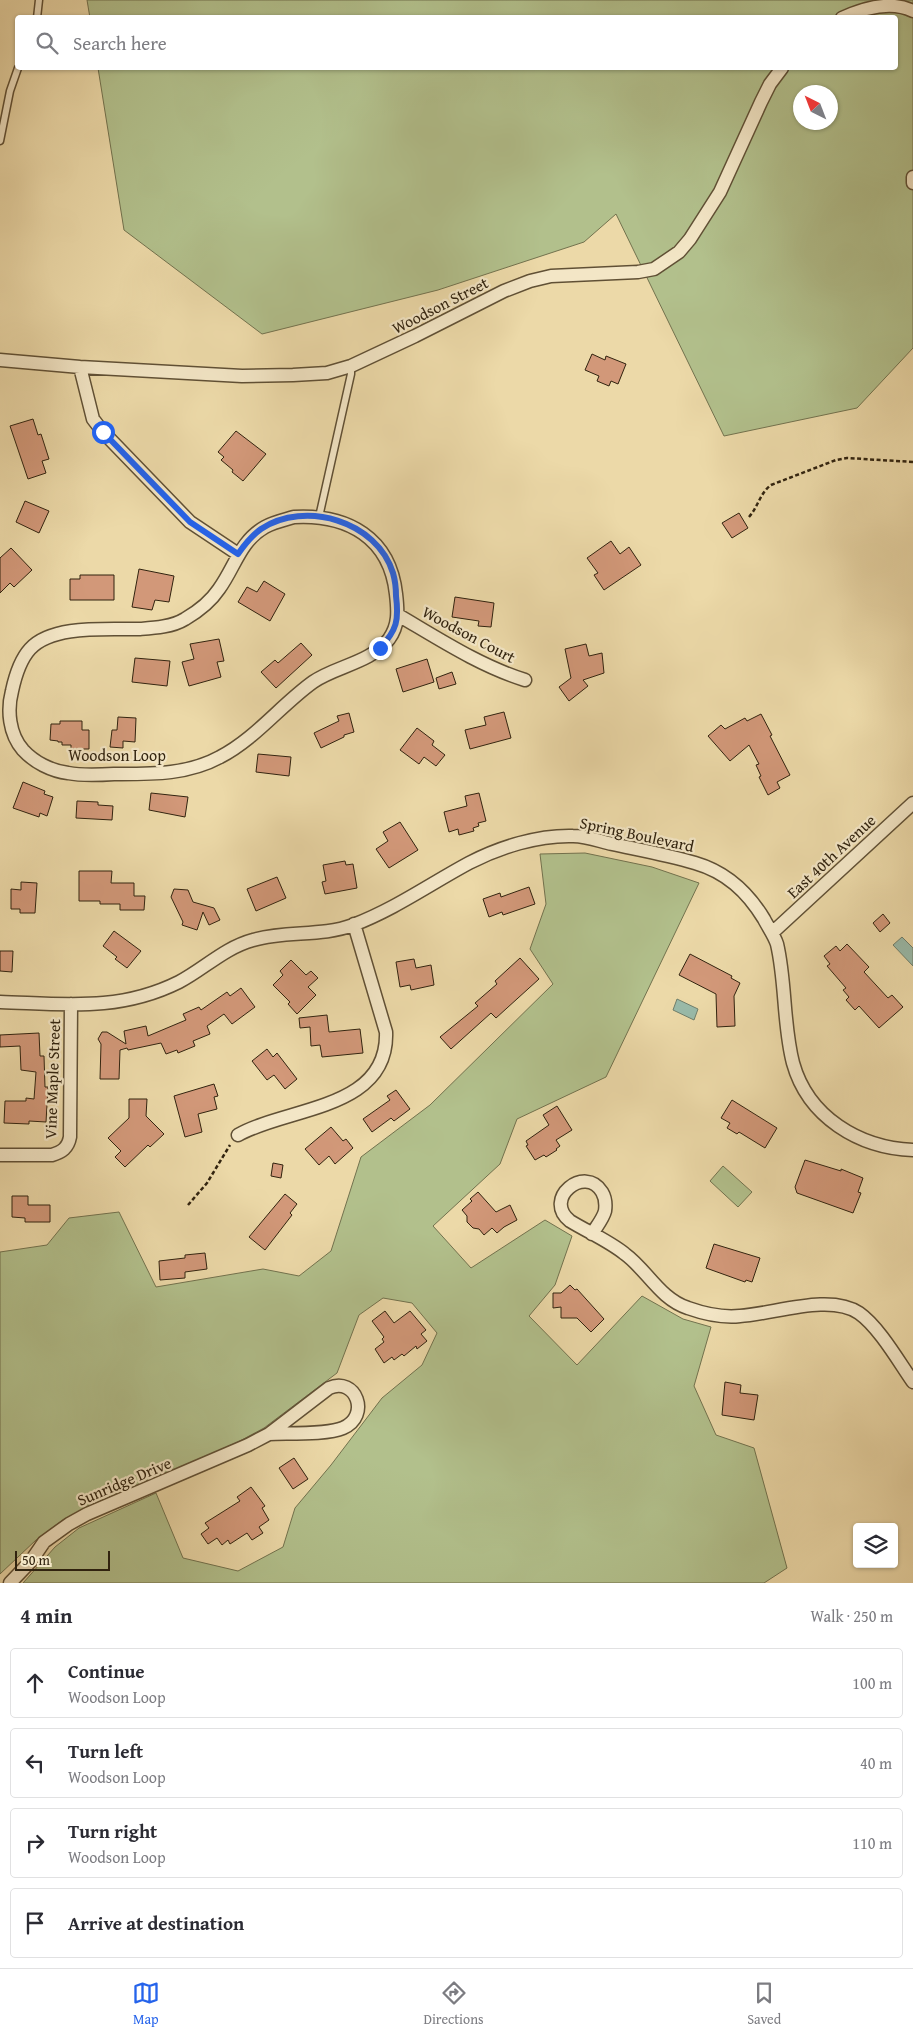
<!DOCTYPE html>
<html lang="en">
<head>
<meta charset="utf-8">
<style>
  body { margin:0; font-family:"Gentium Book Plus",serif; background:#f7f7f7; color:#2b2b33 }
  .controls { position:absolute; right:15px; bottom:15px; display:grid; overflow:hidden; border-radius:5px; box-shadow:0 1px 4px #0004 }
  .controls button { width:45px; height:45px; display:grid; place-items:center; padding:0; border:0; border-bottom:1px solid #e1e1e2; background:#fff; color:#2b2b33; font:25px sans-serif }
  .compass { position:absolute; left:793px; top:85px; width:45px; height:45px; border-radius:50%; background:#fff; box-shadow:0 1px 4px #0004; rotate:318deg }
  .scale { position:absolute; left:15px; bottom:12px; width:95px; box-sizing:border-box; padding-left:5px; border:2px solid #31230f; border-top:0; font-size:14px; line-height:18px; white-space:nowrap; color:#31230f; -webkit-text-stroke:4px #f3e6c6; paint-order:stroke }
  .stop { position:absolute; width:15px; height:15px; margin:-11px; border:4px solid #2563eb; border-radius:50%; background:#fff }
  .stop.end { background:#2563eb; border-color:#fff; box-shadow:0 1px 5px #0008 }
  .list { margin:0; padding:0; list-style:none }
  h2 { display:flex; justify-content:space-between; align-items:center; height:65px; margin:0; padding:0 20px; font-size:21px }
  h2 small { font-size:16px; font-weight:400; color:#7c7c81 }
  .list li { display:grid; grid-template-columns:32px 1fr auto; gap:15px; align-items:center; box-sizing:border-box; height:70px; margin:0 10px 10px; padding:0 10px; border:1px solid #e1e1e2; border-radius:5px }
  .list b { display:block; font-size:19px; white-space:nowrap }
  .list p { margin:0; font-size:16px; white-space:nowrap; color:#7c7c81 }
  .list em { font-size:16px; font-style:normal; color:#7c7c81 }
  .icon { flex:none; width:28px; height:28px; fill:none; stroke:currentColor; stroke-width:2; stroke-linecap:round; stroke-linejoin:round }
  .map { position:relative; flex:none; width:913px; height:1583px; overflow:hidden }
  .search { position:absolute; background:#fff; box-shadow:0 1px 4px #0004; left:15px; right:15px; top:15px; height:55px; display:flex; align-items:center; gap:12px; box-sizing:border-box; padding:0 18px; border-radius:5px; color:#7c7c81; font-size:19px }
  .sheet { height:385px; background:#fff }
  nav { display:flex; justify-content:space-around; align-items:center; box-sizing:border-box; height:70px; border-top:1px solid #e1e1e2; background:#fff; font-size:14px; color:#7c7c81 }
  nav a { display:grid; justify-items:center; gap:2px }
  nav .on { color:#2563eb }
  .map>svg:first-child { display:block }
  .green { fill:#b2c08c; stroke:#72724e; fill-rule:evenodd }
  .water { fill:#99baa9; stroke:#6f7e6b }
  .building { fill:#d29879; stroke:#31230f }
  .lines { fill:none; stroke-linecap:round; stroke-linejoin:round }
  .lane-casing { stroke:#605035; stroke-width:9 }
  .street-casing { stroke:#605035; stroke-width:15 }
  .path { stroke:#31230f; stroke-width:2.5; stroke-dasharray:4 2.5; stroke-linecap:butt }
  .lane { stroke:#f3e6c6; stroke-width:6 }
  .street { stroke:#f3e6c6; stroke-width:12 }
  .route { stroke:#2563eb; stroke-width:6 }
  .labels { text-anchor:middle; dominant-baseline:central; stroke-width:4.5; stroke-linejoin:round; paint-order:stroke }
  .street-label { font-size:16px; fill:#31230f; stroke:#f3e6c6 }
</style>
</head>
<body>
<div class="map">
<svg width="913" height="1583" viewBox="0 0 913 1583">
  <rect width="100%" height="100%" fill="#ecd9a8"/>
  <filter id="stains"><feTurbulence type="fractalNoise" baseFrequency=".004" numOctaves="4"/><feColorMatrix values="0 0 0 0 .2 0 0 0 0 .09 0 0 0 0 .02 0 0 0 .5 -.17"/></filter>
  <radialGradient id="worn" r=".72"><stop offset=".6" stop-color="#630" stop-opacity="0"/><stop offset="1" stop-color="#630" stop-opacity=".3"/></radialGradient>
  <path class="green" d="M87 0H913V348L857 408 724 436 616 214 584 242 438 290 262 334 124 230 98 68H896V18H90ZM800 92H830V122H800Z
    M585 853 652 867 699 883 606 1077 517 1119 500 1164 433 1226 471 1268 545 1220 572 1236 555 1285 529 1316 577 1365 642 1296 683 1319 711 1327 694 1386 716 1435 754 1448 787 1568 764 1583H23L55 1547 79 1528 156 1493 183 1558 238 1571 283 1547 295 1508 331 1465 382 1398 422 1365 437 1333 412 1303 383 1298 359 1315 337 1373 264 1428 238 1442 64 1519 36 1540 0 1574V1252L47 1245 69 1218 119 1212 156 1287 263 1269 299 1276 331 1251 361 1157 430 1105 553 984 530 949 546 904 540 854Z
    M723 1166 752 1192 738 1207 710 1181Z"/>
  <path class="water" d="M902 937 913 948V966L893 945Z
    M677 999 698 1009 694 1020 673 1010Z"/>
  <path class="building" d="M592 354 605 360 606 356 626 364 618 384 611 381 609 386 597 381 599 376 585 370Z
    M33 419 38 435 41 434 49 459 42 461 46 473 28 479 10 426Z
    M236 431 266 454 243 481 232 472 233 470 221 460 224 457 218 452Z
    M25 501 49 511 39 533 16 522Z
    M739 513 748 528 732 538 722 523Z
    M611 541 620 554 629 547 641 565 604 590 594 575 598 573 587 558Z
    M11 548 32 570 14 587 10 583 0 593V558Z
    M139 569 174 576 169 602 155 600 152 610 132 607Z
    M80 575H114V600H70V579H80Z
    M264 581 285 594 270 621 238 602 247 587 257 592Z
    M455 597 494 603 491 627 478 626 479 621 452 617Z
    M219 639 224 661 217 662 221 677 189 686 182 662 194 659 190 644Z
    M301 643 312 655 276 688 261 672 275 660 278 663Z
    M586 644 589 656 602 653 604 673 583 680 588 686 569 701 559 687 571 678 565 649Z
    M135 658 170 661 167 686 132 682Z
    M427 659 434 682 403 692 396 669Z
    M452 672 456 684 439 689 436 678Z
    M504 712 511 738 470 749 465 730 486 725 484 717Z
    M349 713 354 732 344 735V737L321 748 314 733 339 721 337 716Z
    M761 714 772 735 770 736 790 775 777 782 780 788 768 795 759 777 761 776 756 765 759 764 749 745 730 761 708 736 721 725 725 729 745 718 747 721Z
    M118 717 136 718 135 742 123 741V748L110 747 112 730H117Z
    M60 721H82V730H89V749H71V745H62V742H58V741L50 740 51 724H60Z
    M417 728 434 741 432 745 445 755 436 766 424 757 419 764 400 750Z
    M258 754 291 757 289 776 256 772Z
    M23 782 45 791 44 794 53 797 47 816 40 813 39 817 13 808Z
    M151 793 188 797 185 817 149 810Z
    M479 793 486 821 478 823 479 826 473 828 474 831 459 835 458 829 449 832 444 812 467 806 465 796Z
    M77 801 98 802V805L113 806 112 820 76 818Z
    M400 822 418 850 389 868 376 849 388 841 383 832Z
    M345 861 346 865 353 864 357 888 325 894 322 882 326 881 323 865Z
    M79 871H112L111 883H134V896H145L144 910H120V904H100V901H79Z
    M277 877 286 898 256 911 247 889Z
    M21 882 37 883 35 913H20V909H11V889L21 890Z
    M529 887 535 904 503 915 502 912 489 917 483 899 500 893 501 897Z
    M174 889 188 890 193 902 214 908 220 920 209 925 203 912 197 930 182 925 183 922 171 897Z
    M883 914 890 923 880 932 873 923Z
    M114 931 141 951 127 968 115 959 117 957 103 946Z
    M847 944 869 967 864 972 888 998 892 995 903 1007 879 1028 859 1006 855 1010 846 1000 849 997 843 990 846 988 827 966 830 964 824 956 836 946 840 951Z
    M0 951H13L12 972 0 971Z
    M690 954 732 976 731 978 740 983 734 996 735 1026 717 1027 716 994 679 975Z
    M520 958 539 979 496 1018 491 1013 451 1049 440 1037 478 1006 475 1003 497 984 495 981Z
    M414 959 416 968 431 965 434 985 411 990 410 985 400 987 396 962Z
    M291 960 306 975 311 971 318 978 308 987 316 995 297 1014 288 1004 290 1002 273 985 283 975 280 971Z
    M241 988 255 1007 232 1024 224 1014 207 1026 210 1034 193 1041 195 1046 178 1053 177 1050 166 1054 161 1043 128 1050 127 1048 120 1050 119 1079H100L101 1044 98 1039 102 1032H107L126 1044 124 1031 146 1026 148 1036 186 1020 183 1014 199 1007 201 1010 227 992 230 996Z
    M327 1015 329 1032 360 1029 363 1053 322 1057 320 1045 311 1046 310 1027 300 1028 299 1018Z
    M39 1033 40 1056H44L45 1087H48L46 1122 29 1121V1124L4 1123 5 1101H26V1098L34 1099 36 1072 21 1070 20 1046 0 1047V1035Z
    M267 1049 273 1057 277 1053 297 1079 285 1089 274 1075 267 1080 252 1061Z
    M214 1084 218 1096 214 1097 217 1109 198 1114 202 1132 185 1137 174 1096Z
    M396 1090 410 1109 394 1121 391 1118 372 1132 363 1119 390 1100 387 1096Z
    M129 1099H147L146 1116 164 1134 150 1147 148 1145 125 1167 115 1157 121 1151 108 1138 129 1118Z
    M732 1100 777 1128 765 1148 739 1132 737 1134 727 1128 730 1123 721 1118Z
    M557 1106 572 1130 556 1140 560 1146 556 1149 557 1150 546 1157 544 1155 535 1160 526 1146 528 1145 526 1141 549 1125 543 1115Z
    M331 1127 343 1141 346 1139 353 1148 335 1164 329 1156 319 1165 305 1149Z
    M805 1160 841 1171V1169L863 1178 858 1192 861 1193 853 1213 797 1193 795 1187Z
    M273 1163 283 1165 281 1178 271 1176Z
    M478 1192 496 1212 510 1205 517 1220 504 1227 497 1233 492 1228 484 1235 479 1229 473 1228 467 1222V1216L462 1210 472 1201 470 1199Z
    M285 1194 297 1204 290 1213 292 1215 265 1250 249 1237Z
    M12 1196H28V1205H50V1222H25V1218L12 1217Z
    M714 1244 760 1258 752 1282 746 1280 745 1282 706 1268Z
    M205 1253 207 1269 185 1272V1278L160 1280 159 1261 185 1258V1255Z
    M570 1285 575 1290 577 1289 604 1319 591 1332 577 1318H561V1307L553 1308V1293H561Z
    M385 1311 394 1323 410 1311 426 1330 421 1334 427 1341 417 1349 416 1346 404 1356 402 1354 394 1360 392 1357 384 1363 375 1349 384 1342 382 1339 384 1337 372 1321Z
    M725 1382 741 1385 740 1393 758 1395 754 1420 722 1415Z
    M294 1458 308 1479 293 1489 279 1468Z
    M251 1487 265 1506 262 1508 269 1520 259 1527 263 1533 252 1540 247 1533 230 1544 228 1540 222 1545 217 1538 208 1544 201 1534 209 1528 205 1523 240 1501 237 1497Z"/>
  <g class="lines">
    <defs>
      <path id="lane" d="M37 18 39 0
        M0 141 10 91 18 68
        M319 517 351 374V366"/>
      <path id="street" d="M842 18C864 8 891 0 913 11
        M913 177V183
        M0 360 80 367 242 376 293 375 327 373 351 366 415 336 504 291 530 281 551 276 638 272 654 269 679 252 690 239 720 192 761 102 770 84 782 68
        M80 367 93 419 103 432 190 522 238 554
        M294 517C348 514 390 538 396 594 398 611 399 625 389 639 371 663 336 666 313 682 281 705 255 739 220 757 187 775 151 774 114 774 99 775 83 776 68 773 51 771 34 762 23 750 9 734 7 710 12 691 15 677 20 660 30 649 53 624 108 630 140 629 154 628 172 627 185 619 197 612 211 601 219 589 235 567 240 541 265 527 274 522 284 520 294 517Z
        M398 615C439 639 480 666 525 680
        M772 933 913 803
        M0 1002C64 1004 119 1012 179 982 204 969 224 948 253 940 286 930 321 937 353 925 395 909 430 884 469 863 500 847 538 835 573 836 586 836 599 841 612 844 640 850 668 855 695 863 726 872 747 891 764 919 768 927 774 935 777 944 786 982 783 1025 793 1063 808 1117 859 1148 913 1150
        M238 1135C287 1107 389 1110 386 1032L354 924
        M0 1155H52C62 1152 68 1148 70 1137L71 1004
        M592 1234C596 1227 603 1219 605 1211 606 1204 605 1197 602 1192 585 1164 542 1199 570 1221 588 1232 609 1241 625 1254 647 1270 660 1299 688 1308 705 1314 722 1318 740 1316 774 1314 830 1293 859 1313 879 1327 899 1362 913 1382
        M10 1583 31 1561 44 1542 69 1524 87 1514 248 1445 269 1434 329 1388C356 1376 371 1416 343 1428 327 1435 287 1433 269 1434"/>
    </defs>
    <use href="#lane" class="lane-casing"/>
    <use href="#street" class="street-casing"/>
    <path class="path" d="M749 517C758 507 760 493 771 485L836 460 847 458 913 462
      M188 1205 207 1183 230 1145"/>
    <use href="#lane" class="lane"/>
    <use href="#street" class="street"/>
  </g>
  <g class="lines">
    <path class="route" d="M103 432 190 522 238 554C245 544 251 536 261 529 305 500 377 521 393 573 395 580 396 588 396 596 399 620 397 630 380 648"/>
  </g>
  <g class="labels">
    <g class="street-label">
      <text transform="translate(440 305) rotate(-27)">Woodson Street</text>
      <text transform="translate(469 634) rotate(28)">Woodson Court</text>
      <text x="117" y="755">Woodson Loop</text>
      <text transform="translate(637 834) rotate(12)">Spring Boulevard</text>
      <text transform="translate(831 856) rotate(-43)">East 40th Avenue</text>
      <text transform="translate(52 1079) rotate(-88)">Vine Maple Street</text>
      <text transform="translate(124 1481) rotate(-23)">Sunridge Drive</text>
    </g>
  </g>
  <rect width="100%" height="100%" filter="url(#stains)"/>
  <rect width="100%" height="100%" fill="url(#worn)"/>
</svg>
<div class="controls">
<button><svg class="icon" aria-label="layers" viewBox="0 0 24 24"><path d="M12 4l9 5-9 5-9-5zM3 14l9 5 9-5"/></svg></button>
</div>
<svg class="compass" viewBox="-18 -18 36 36"><path d="M0-13l5 13h-10z" fill="#e53935"/><path d="M0 13l5-13h-10z" fill="#7c7c81"/></svg>
<div class="scale">50 m</div>
<div class="stop" style="left:103px;top:432px"></div>
<div class="stop end" style="left:380px;top:648px"></div>
<div class="search"><svg class="icon" aria-label="search" viewBox="0 0 24 24"><circle cx="10" cy="10" r="6"/><path d="M15 15l6 6"/></svg>Search here</div>
</div>
<section class="sheet">
<h2>4 min<small>Walk · 250 m</small></h2>
<ul class="list">
<li><svg class="icon" aria-label="ahead" viewBox="0 0 24 24"><path d="M12 20V5M6 11l6-6 6 6"/></svg><div><b>Continue</b><p>Woodson Loop</p></div><em>100 m</em></li>
<li><svg class="icon" aria-label="left" viewBox="0 0 24 24"><path d="M17 20v-9H6M10 6l-5 5 5 5"/></svg><div><b>Turn left</b><p>Woodson Loop</p></div><em>40 m</em></li>
<li><svg class="icon" aria-label="right" viewBox="0 0 24 24"><path d="M7 20v-9h11M14 6l5 5-5 5"/></svg><div><b>Turn right</b><p>Woodson Loop</p></div><em>110 m</em></li>
<li><svg class="icon" aria-label="arrive" viewBox="0 0 24 24"><path d="M6 21V4h12l-3 4 3 4H6"/></svg><div><b>Arrive at destination</b></div></li>
</ul>
</section>
<nav>
<a class="on"><svg class="icon" aria-label="map" viewBox="0 0 24 24"><path d="M3 6l6-2 6 2 6-2v14l-6 2-6-2-6 2zM9 4v14M15 6v14"/></svg>Map</a>
<a><svg class="icon" aria-label="directions" viewBox="0 0 24 24"><path d="M12 3l9 9-9 9-9-9zM9 14v-3h6M13 9l2 2-2 2"/></svg>Directions</a>
<a><svg class="icon" aria-label="saved" viewBox="0 0 24 24"><path d="M7 4h10v16l-5-4-5 4z"/></svg>Saved</a>
</nav>
</body>
</html>
